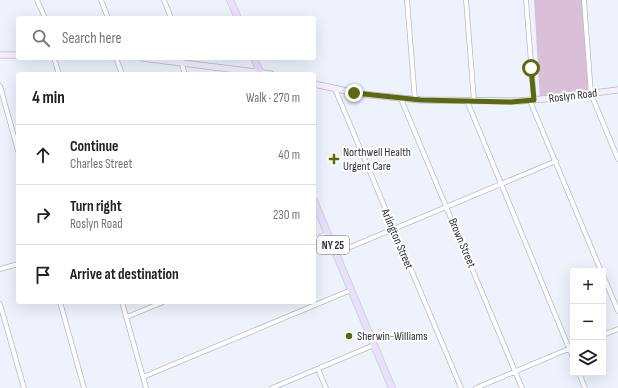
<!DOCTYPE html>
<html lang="en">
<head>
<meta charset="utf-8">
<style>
  body { margin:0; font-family:"Sofia Sans Condensed",sans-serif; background:#f6f6f6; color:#202124 }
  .controls { position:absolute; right:12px; bottom:12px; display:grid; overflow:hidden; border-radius:4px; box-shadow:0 4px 16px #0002 }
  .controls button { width:36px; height:36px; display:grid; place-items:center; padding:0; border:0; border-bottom:1px solid #e0e0e0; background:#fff; color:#202124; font:20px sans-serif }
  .stop { position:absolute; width:12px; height:12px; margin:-9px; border:3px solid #5e690e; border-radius:50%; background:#fff }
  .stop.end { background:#5e690e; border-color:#fff; box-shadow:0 1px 4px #0008 }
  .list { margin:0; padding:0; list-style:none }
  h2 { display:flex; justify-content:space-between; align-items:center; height:52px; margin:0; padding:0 16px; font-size:17px }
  h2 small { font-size:13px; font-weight:400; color:#757577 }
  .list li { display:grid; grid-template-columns:26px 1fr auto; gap:12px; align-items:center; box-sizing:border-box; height:60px; padding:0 16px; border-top:1px solid #e0e0e0 }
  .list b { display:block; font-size:15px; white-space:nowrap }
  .list p { margin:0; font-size:13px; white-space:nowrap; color:#757577 }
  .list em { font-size:13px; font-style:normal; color:#757577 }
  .icon { flex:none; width:22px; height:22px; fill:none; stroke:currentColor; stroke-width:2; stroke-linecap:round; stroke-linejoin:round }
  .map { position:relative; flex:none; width:618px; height:388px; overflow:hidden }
  .search { position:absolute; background:#fff; box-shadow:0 4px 16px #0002; left:16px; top:16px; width:300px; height:44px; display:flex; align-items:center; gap:10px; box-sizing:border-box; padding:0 14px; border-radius:4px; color:#757577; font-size:15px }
  .panel { position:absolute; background:#fff; box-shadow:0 4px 16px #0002; left:16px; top:72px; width:300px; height:232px; border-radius:4px }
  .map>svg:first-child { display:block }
  .green { fill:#dabfd8 }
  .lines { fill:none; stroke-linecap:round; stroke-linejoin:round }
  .street-casing { stroke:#b6bbc7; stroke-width:5.5 }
  .secondary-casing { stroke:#b6bbc7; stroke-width:7 }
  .primary-casing { stroke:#d1d2d3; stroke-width:8 }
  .street { stroke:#fff; stroke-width:4 }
  .secondary { stroke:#f4effe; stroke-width:5.5 }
  .primary { stroke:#e8e0fd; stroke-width:6 }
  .route { stroke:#5e690e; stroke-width:5 }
  .poi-dot { fill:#5e690e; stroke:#fff; stroke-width:1.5 }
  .labels { text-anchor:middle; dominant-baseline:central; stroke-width:4; stroke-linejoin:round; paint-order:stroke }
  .shield { fill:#fff; stroke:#6d6f72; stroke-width:1 }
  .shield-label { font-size:11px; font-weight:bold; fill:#2f3135 }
  .street-label { font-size:12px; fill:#2f3135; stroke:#fff }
  .poi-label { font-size:12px; fill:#2f3135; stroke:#fff; text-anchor:start }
</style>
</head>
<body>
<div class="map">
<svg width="618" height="388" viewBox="0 0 618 388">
  <rect width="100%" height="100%" fill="#edf2fd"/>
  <path class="green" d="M534 0H585L591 93 540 100Z"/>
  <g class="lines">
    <defs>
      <path id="street" d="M37 0 45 18
        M101 0 108 18
        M164 0 171 18
        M407 0 415 100
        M466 0 474 101
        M526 0 534 100
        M584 0 591 94 618 159
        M54 58 59 74
        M116 58 122 74
        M181 62 185 74
        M0 86 18 151
        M335 89 461 388
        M401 99 522 388
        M467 101 573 358
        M530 101 601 271
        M314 239 328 234
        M336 253 556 161
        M0 269 18 264
        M603 275 618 311
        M60 302 84 388
        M122 302 146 388
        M0 304 24 388
        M127 317 163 302
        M603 335 618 329
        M318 369 326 388
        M579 373 585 388
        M143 377 351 290
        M272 388 374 345
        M476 388 573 347"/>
      <path id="secondary" d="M0 55H18
        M142 58 271 74
        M314 84 361 94 421 100 519 101 555 98 618 90"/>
      <path id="primary" d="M230 0 238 18
        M254 58 261 74
        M314 201 392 388"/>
    </defs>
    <use href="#street" class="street-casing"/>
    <use href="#secondary" class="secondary-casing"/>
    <use href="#primary" class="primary-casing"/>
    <use href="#street" class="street"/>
    <use href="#secondary" class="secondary"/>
    <use href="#primary" class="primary"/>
  </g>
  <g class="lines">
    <path class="route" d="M354 93 421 100 511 102 534 100 531 68"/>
  </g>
  <g class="poi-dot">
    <path d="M332 153h4v4h4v4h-4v4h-4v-4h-4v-4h4z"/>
    <circle cx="349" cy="336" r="4"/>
  </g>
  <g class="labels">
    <rect class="shield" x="317" y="236" width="32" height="18" rx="3"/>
    <g class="shield-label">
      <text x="333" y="245">NY 25</text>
    </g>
    <g class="street-label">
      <text transform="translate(573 96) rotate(-7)">Roslyn Road</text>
      <text transform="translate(397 239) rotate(67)">Arlington Street</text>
      <text transform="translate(462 243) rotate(67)">Brown Street</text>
    </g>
    <g class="poi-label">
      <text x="343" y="152">Northwell Health<tspan x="343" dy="14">Urgent Care</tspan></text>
      <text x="357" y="336">Sherwin-Williams</text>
    </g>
  </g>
</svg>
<div class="controls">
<button>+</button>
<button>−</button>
<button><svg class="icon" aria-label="layers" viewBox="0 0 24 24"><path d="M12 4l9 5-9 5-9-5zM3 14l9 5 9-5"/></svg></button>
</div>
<div class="stop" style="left:531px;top:68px"></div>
<div class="stop end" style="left:354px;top:93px"></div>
<div class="search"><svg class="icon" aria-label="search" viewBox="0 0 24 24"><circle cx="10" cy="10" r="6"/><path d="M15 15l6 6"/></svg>Search here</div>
<section class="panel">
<h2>4 min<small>Walk · 270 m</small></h2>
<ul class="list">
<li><svg class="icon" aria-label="ahead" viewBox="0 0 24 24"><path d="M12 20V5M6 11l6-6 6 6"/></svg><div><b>Continue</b><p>Charles Street</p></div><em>40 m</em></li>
<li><svg class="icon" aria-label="right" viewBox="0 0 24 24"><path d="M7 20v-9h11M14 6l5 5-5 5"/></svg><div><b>Turn right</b><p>Roslyn Road</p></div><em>230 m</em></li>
<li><svg class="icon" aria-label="arrive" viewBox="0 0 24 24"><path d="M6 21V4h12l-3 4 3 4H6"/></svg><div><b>Arrive at destination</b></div></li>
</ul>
</section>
</div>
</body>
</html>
